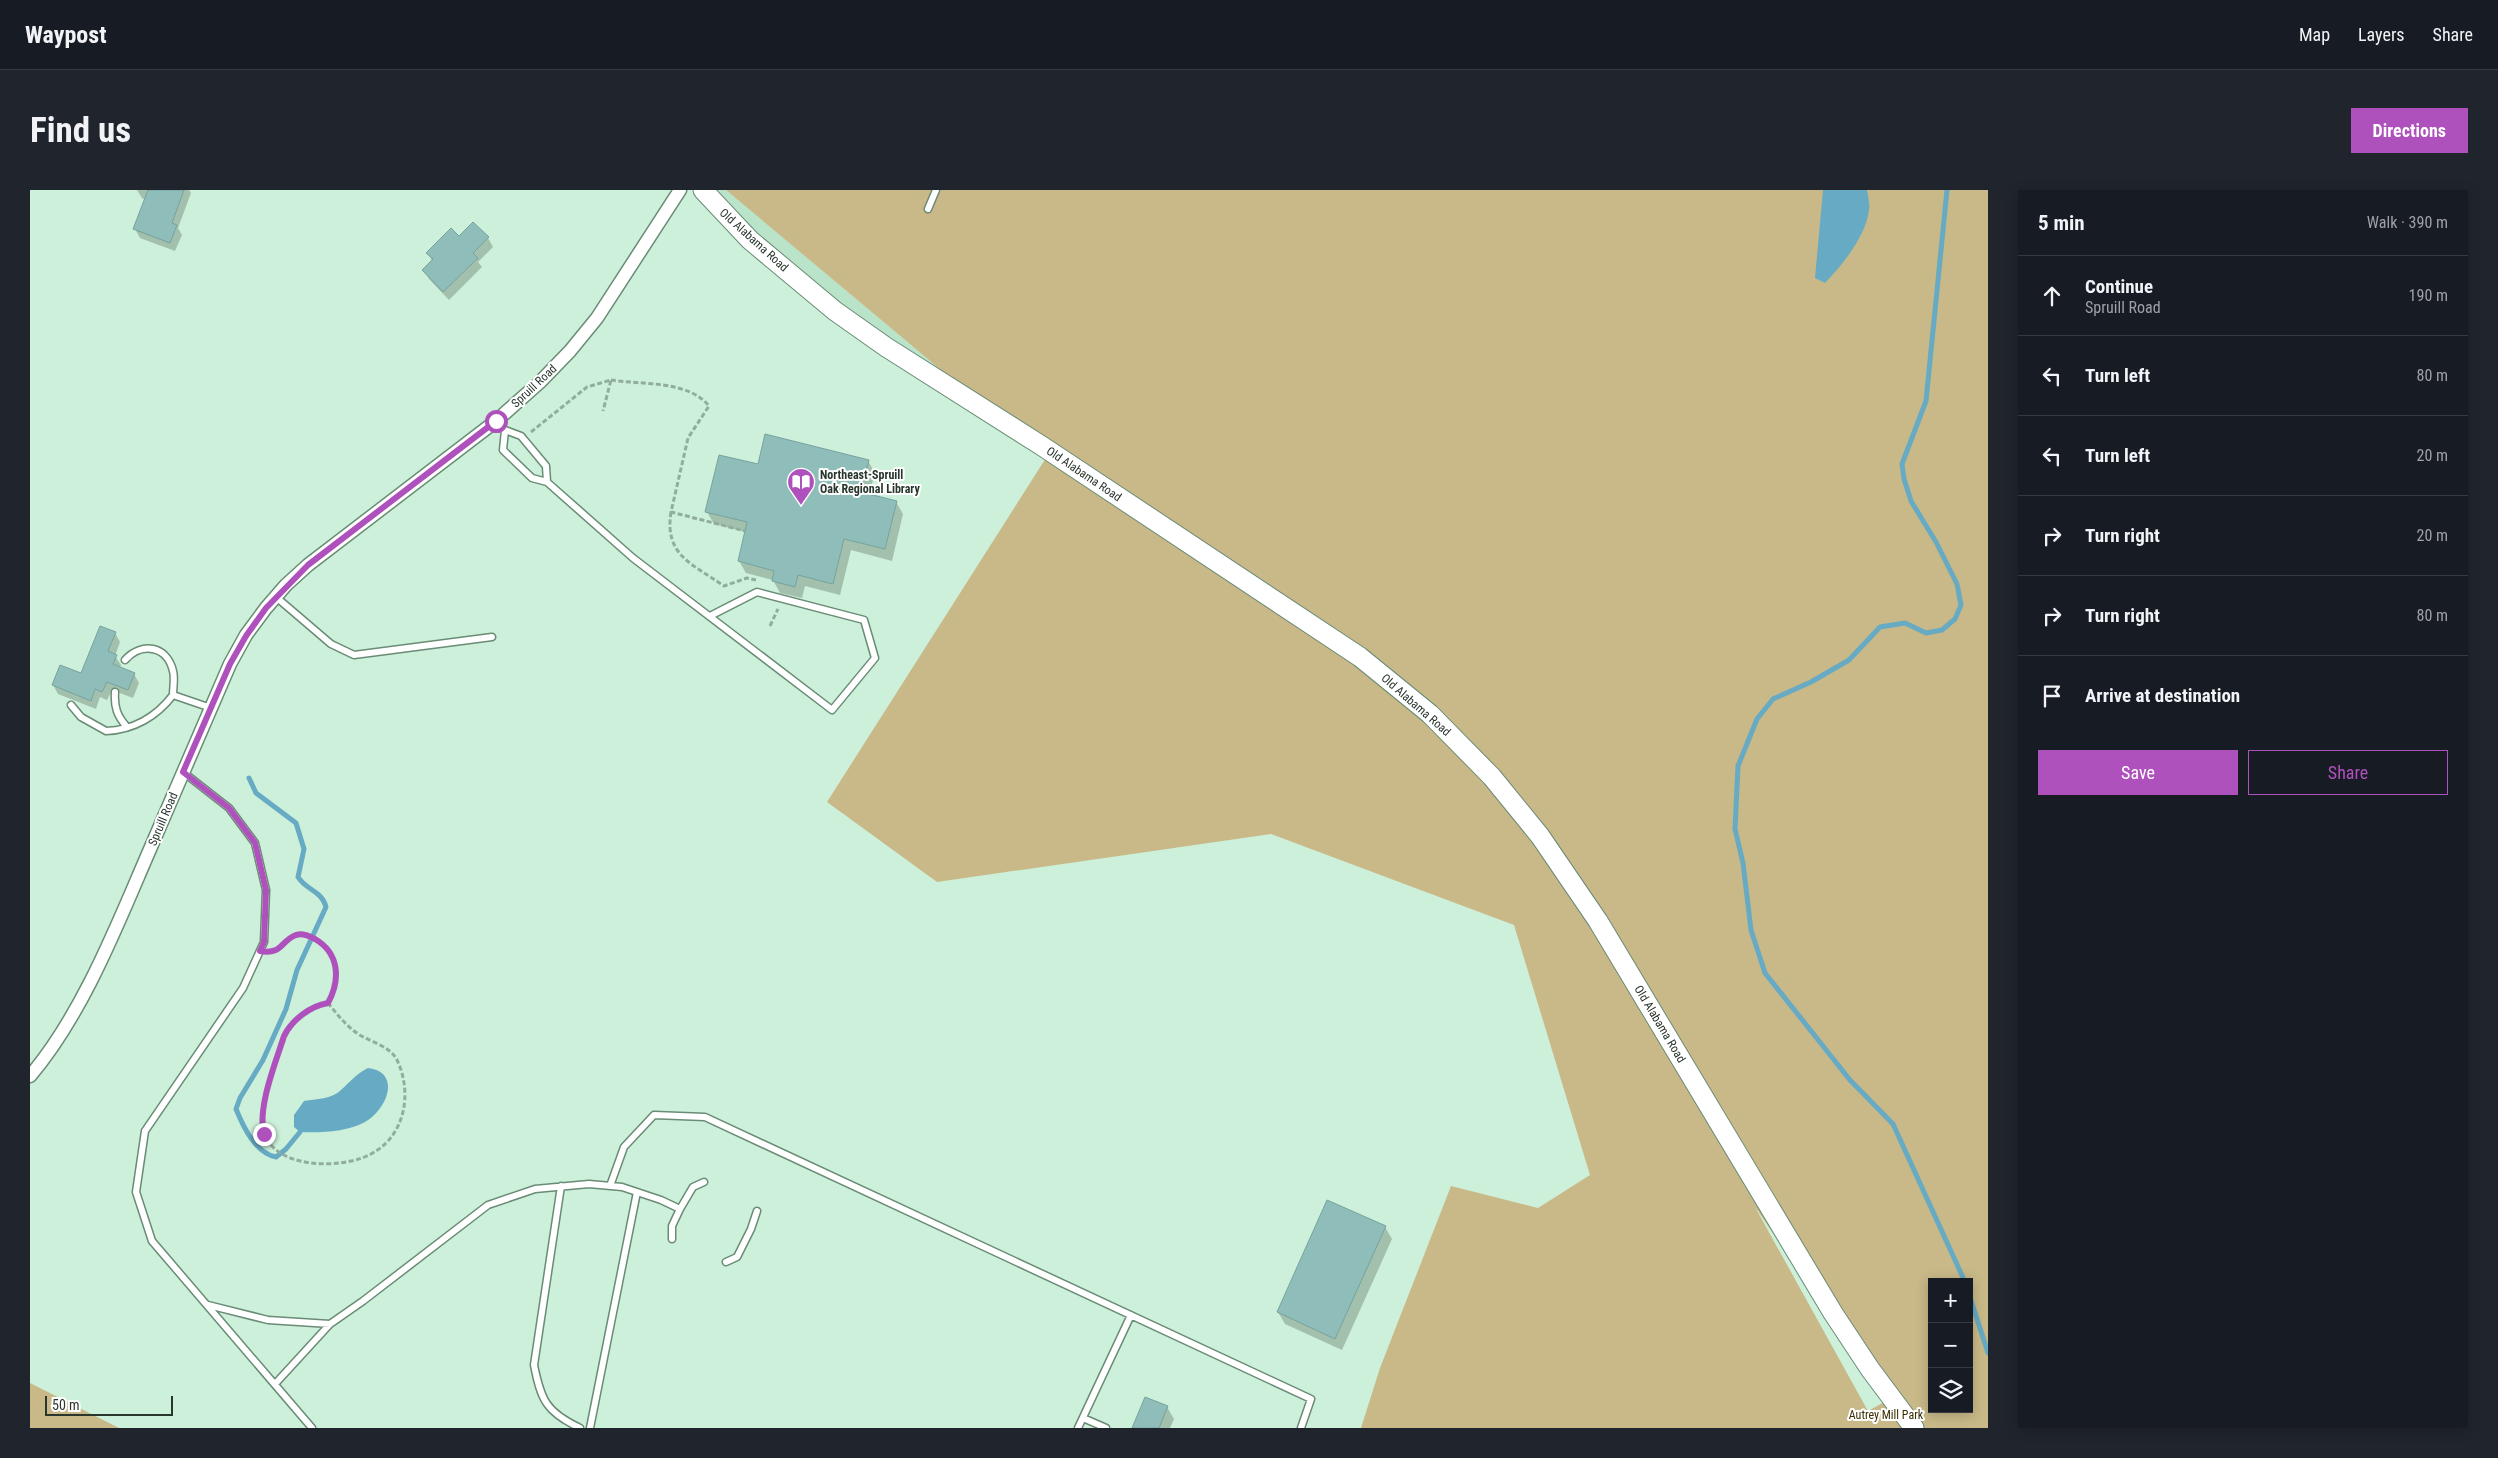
<!DOCTYPE html>
<html lang="en">
<head>
<meta charset="utf-8">
<style>
  body { margin:0; font-family:"Roboto Condensed",sans-serif; background:#20242c; color:#f1f3f6 }
  .controls { position:absolute; right:15px; bottom:15px; display:grid; overflow:hidden; border-radius:0px; box-shadow:0 2px 12px #0003 }
  .controls button { width:45px; height:45px; display:grid; place-items:center; padding:0; border:0; border-bottom:1px solid #363941; background:#171b24; color:#f1f3f6; font:25px sans-serif }
  .scale { position:absolute; left:15px; bottom:12px; width:128px; box-sizing:border-box; padding-left:5px; border:2px solid #28362d; border-top:0; font-size:14px; line-height:18px; white-space:nowrap; color:#28362d; -webkit-text-stroke:4px #fff; paint-order:stroke }
  .stop { position:absolute; width:15px; height:15px; margin:-11px; border:4px solid #ae51bc; border-radius:50%; background:#fff }
  .stop.end { background:#ae51bc; border-color:#fff; box-shadow:0 1px 5px #0008 }
  .list { margin:0; padding:0; list-style:none }
  h2 { display:flex; justify-content:space-between; align-items:center; height:65px; margin:0; padding:0 20px; font-size:21px }
  h2 small { font-size:16px; font-weight:400; color:#9ea1a6 }
  .list li { display:grid; grid-template-columns:32px 1fr auto; gap:15px; align-items:center; box-sizing:border-box; height:80px; padding:0 20px; border-top:1px solid #363941 }
  .list b { display:block; font-size:19px; white-space:nowrap }
  .list p { margin:0; font-size:16px; white-space:nowrap; color:#9ea1a6 }
  .list em { font-size:16px; font-style:normal; color:#9ea1a6 }
  .actions { display:flex; gap:10px; padding:15px 20px }
  .actions a { flex:1; padding:11px 0; border:1px solid #ae51bc; border-radius:0px; text-align:center; font-size:18px; color:#ae51bc }
  .actions .main { background:#ae51bc; color:#fff }
  .icon { flex:none; width:28px; height:28px; fill:none; stroke:currentColor; stroke-width:2; stroke-linecap:round; stroke-linejoin:round }
  .map { position:relative; flex:none; width:1958px; height:1238px; overflow:hidden; border-radius:0px }
  header { display:flex; align-items:center; gap:30px; box-sizing:border-box; height:70px; padding:0 25px; background:#171b24; border-bottom:1px solid #363941 }
  header strong { font-size:24px }
  nav { display:flex; gap:28px; margin-inline-start:auto; font-size:18px }
  .intro { display:flex; align-items:center; justify-content:space-between; box-sizing:border-box; height:120px; padding:0 30px }
  h1 { margin:0; font-size:35px }
  .button { padding:12px 22px; border-radius:0px; background:#ae51bc; color:#fff; font-size:18px; font-weight:700 }
  main { display:flex; gap:30px; padding:0 30px }
  aside { flex:1; background:#171b24; border-radius:0px; box-shadow:0 2px 12px #0003 }
  .map>svg:first-child { display:block }
  .built { fill:#bae4ca }
  .green { fill:#c9b988; fill-rule:evenodd }
  .water { fill:#67aac3 }
  .shadow { fill:#0003 }
  .lines { fill:none; stroke-linecap:round; stroke-linejoin:round }
  .stream { stroke:#67aac3; stroke-width:5 }
  .building { fill:#8fbdb9; stroke:#76a29f }
  .lane-casing { stroke:#6a8b76; stroke-width:9 }
  .street-casing { stroke:#6a8b76; stroke-width:15 }
  .secondary-casing { stroke:#6a8b76; stroke-width:21 }
  .path { stroke:#91ae9c; stroke-width:3; stroke-dasharray:5 2.5; stroke-linecap:butt }
  .lane { stroke:#fff; stroke-width:6 }
  .street { stroke:#fff; stroke-width:12 }
  .secondary { stroke:#fff; stroke-width:19 }
  .route { stroke:#ae51bc; stroke-width:6 }
  .labels { text-anchor:middle; dominant-baseline:central; stroke-width:4; stroke-linejoin:round; paint-order:stroke }
  .street-label { font-size:12px; fill:#28362d; stroke:#fff }
  .poi-label { font-size:12px; font-weight:bold; fill:#28362d; stroke:#fff; text-anchor:start }
  .park-label { font-size:12px; fill:#392c00; stroke:#fff }
</style>
</head>
<body>
<header>
<strong>Waypost</strong>
<nav><a>Map</a><a>Layers</a><a>Share</a></nav>
</header>
<div class="intro"><h1>Find us</h1><a class="button">Directions</a></div>
<main>
<div class="map">
<svg width="1958" height="1238" viewBox="0 0 1958 1238">
  <rect width="100%" height="100%" fill="#ccf0d9"/>
  <path class="built" d="M667 0H696L1016 268 816 121Z"/>
  <path class="green" d="M696 0H1958V1238H1331L1350 1178 1421 996 1508 1018 1560 985 1484 735 1241 644 907 692 797 612 1016 268ZM1524 659 1591 753 1676 931ZM1725 1017 1858 1210 1838 1221ZM1902 1092H1939V1219H1902Z
    M0 1193 89 1238H0Z"/>
  <path class="water" d="M1793 0H1837C1838 6 1840 14 1839 20 1836 46 1813 74 1795 93L1785 88Z
    M338 878C372 882 357 920 335 932 317 942 290 943 270 942L264 937V925L274 911C286 909 302 909 311 900 321 891 326 884 338 878Z"/>
  <path class="shadow" d="M107 0H159L161 3 148 38 152 45 145 61 110 48 105 39 116 10 112 8Z
    M443 34 458 48 463 57 448 72 452 77 419 110 399 89 394 80 402 71 398 63 429 48Z
    M838 271 845 283 839 305 866 312 873 324 862 371 821 360 810 405 775 396 772 408 750 403 743 390 716 383 709 371 716 342 684 334 677 322 728 276Z
    M85 443 90 452 85 466 91 475 90 478 104 484 109 493 103 508 82 500 77 510 70 507 66 519 28 504 23 495 51 485Z
    M1355 1037 1362 1049 1312 1160 1255 1134 1248 1122Z
    M1116 1208 1137 1217 1144 1229 1140 1238H1103Z"/>
  <g class="lines">
    <path class="stream" d="M1917 0 1896 211 1872 274 1874 289 1881 311 1906 352 1927 394 1931 415 1925 429 1912 440 1896 443 1875 433 1850 437 1819 470 1781 492 1743 509 1727 529 1708 576 1705 639 1713 673 1721 740 1735 783 1820 890 1863 934 1935 1092
      M219 588 226 603 266 633 274 659 268 687C276 700 292 701 296 717L267 780 256 819 233 870 210 908 206 919C213 936 225 963 246 967L256 959 270 942
      M1939 1104 1958 1163"/>
  </g>
  <path class="building" d="M118 0H154L142 33 147 35 140 53 103 39Z
    M443 32 459 47 443 63 448 68 413 102 392 80 403 69 396 63 421 38 429 46Z
    M735 244 839 270 831 302 867 311 855 359 814 349 803 394 768 385 765 397 742 391 744 381 708 371 717 332 675 322 689 265 728 274Z
    M70 436 86 442 78 461 87 465 83 474 105 483 98 500 77 492 72 502 65 499 61 511 22 495 30 475 51 483Z
    M1297 1010 1356 1036 1305 1149 1247 1122Z
    M1115 1207 1138 1216 1129 1238H1102Z"/>
  <g class="lines">
    <defs>
      <path id="lane" d="M898 19 906 0
        M466 231 475 240 491 246 516 276 517 292
        M475 240 473 260 502 288 517 292 603 368 802 520 845 468 834 430 727 402 680 426
        M246 407 301 454 324 465 462 447
        M95 470C111 452 137 455 143 481 145 488 143 497 143 505
        M85 502C84 517 87 526 97 537
        M41 515 51 527 76 541C104 540 127 526 143 505L181 518
        M153 582 199 618 225 653 236 700 234 752 213 798 115 941 106 1002 122 1051 282 1238
        M531 996 504 1175C511 1210 516 1222 550 1238
        M580 996 594 957 624 925 675 927 1281 1209 1271 1238
        M650 1019 663 997 674 992
        M696 1072 707 1067 721 1039 727 1021
        M178 1115 238 1130 300 1134 333 1111 458 1015 505 999 559 994 592 997 631 1010 650 1019 642 1036V1049
        M245 1194 300 1134
        M1053 1228 1076 1238
        M560 1238 607 1002
        M1048 1238 1101 1125"/>
      <path id="street" d="M0 886C48 830 82 748 111 680 141 611 170 543 200 474L216 445 236 418 256 395 278 375 466 231 510 192 540 161 567 128 650 0"/>
      <path id="secondary" d="M673 0 720 50 805 121 856 157 1012 256 1330 467 1400 524 1462 587 1510 646 1568 731 1803 1123 1840 1179 1884 1238"/>
    </defs>
    <use href="#lane" class="lane-casing"/>
    <use href="#street" class="street-casing"/>
    <use href="#secondary" class="secondary-casing"/>
    <path class="path" d="M581 190C612 195 658 190 679 216L658 248 641 322 715 341
      M501 242 557 197 581 190 573 221
      M641 322C634 366 663 374 694 396L717 388 726 390
      M740 436 748 419
      M243 762C253 758 258 747 269 745 276 744 281 747 287 750 309 765 311 790 298 813 267 818 256 841 248 867 242 886 228 919 232 937 240 981 317 981 346 961 376 942 382 901 367 870 360 855 336 851 324 841 314 833 306 823 298 813"/>
    <use href="#lane" class="lane"/>
    <use href="#street" class="street"/>
    <use href="#secondary" class="secondary"/>
  </g>
  <g class="lines">
    <path class="route" d="M234 944C227 917 246 872 254 846 262 830 280 816 298 813 311 789 309 763 285 749 279 746 273 743 266 745 250 751 253 765 230 761L234 752 236 700 225 653 199 618 153 582 200 474 216 446 236 418 278 375 466 231"/>
  </g>
  <defs>
    <symbol id="library-pin" viewBox="-11 -11 22 30"><path d="M0 17L-7.5 6A9.5 9.5 0 1 1 7.5 6Z" fill="#ae51bc" stroke="#fff"/><path d="M-6-4Q-3-5.5-.7-3.5V5Q-3 3-6 4ZM6-4Q3-5.5 .7-3.5V5Q3 3 6 4Z" fill="#fff"/></symbol>
  </defs>
  <g fill-rule="evenodd">
    <use href="#library-pin" x="755" y="276" width="32" height="43"/>
  </g>
  <g class="labels">
    <g class="street-label">
      <text transform="translate(724 50) rotate(42)">Old Alabama Road</text>
      <text transform="translate(504 196) rotate(-43)">Spruill Road</text>
      <text transform="translate(1054 284) rotate(34)">Old Alabama Road</text>
      <text transform="translate(1386 515) rotate(41)">Old Alabama Road</text>
      <text transform="translate(133 629) rotate(-67)">Spruill Road</text>
      <text transform="translate(1630 834) rotate(59)">Old Alabama Road</text>
    </g>
    <g class="poi-label">
      <text x="790" y="285">Northeast-Spruill<tspan x="790" dy="14">Oak Regional Library</tspan></text>
    </g>
    <g class="park-label">
      <text x="1856" y="1225">Autrey Mill Park</text>
    </g>
  </g>
</svg>
<div class="controls">
<button>+</button>
<button>−</button>
<button><svg class="icon" aria-label="layers" viewBox="0 0 24 24"><path d="M12 4l9 5-9 5-9-5zM3 14l9 5 9-5"/></svg></button>
</div>
<div class="scale">50 m</div>
<div class="stop" style="left:466px;top:231px"></div>
<div class="stop end" style="left:234px;top:944px"></div>
</div>
<aside>
<h2>5 min<small>Walk · 390 m</small></h2>
<ul class="list">
<li><svg class="icon" aria-label="ahead" viewBox="0 0 24 24"><path d="M12 20V5M6 11l6-6 6 6"/></svg><div><b>Continue</b><p>Spruill Road</p></div><em>190 m</em></li>
<li><svg class="icon" aria-label="left" viewBox="0 0 24 24"><path d="M17 20v-9H6M10 6l-5 5 5 5"/></svg><div><b>Turn left</b></div><em>80 m</em></li>
<li><svg class="icon" aria-label="left" viewBox="0 0 24 24"><path d="M17 20v-9H6M10 6l-5 5 5 5"/></svg><div><b>Turn left</b></div><em>20 m</em></li>
<li><svg class="icon" aria-label="right" viewBox="0 0 24 24"><path d="M7 20v-9h11M14 6l5 5-5 5"/></svg><div><b>Turn right</b></div><em>20 m</em></li>
<li><svg class="icon" aria-label="right" viewBox="0 0 24 24"><path d="M7 20v-9h11M14 6l5 5-5 5"/></svg><div><b>Turn right</b></div><em>80 m</em></li>
<li><svg class="icon" aria-label="arrive" viewBox="0 0 24 24"><path d="M6 21V4h12l-3 4 3 4H6"/></svg><div><b>Arrive at destination</b></div></li>
</ul>
<div class="actions"><a class="main">Save</a><a>Share</a></div>
</aside>
</main>
</body>
</html>
